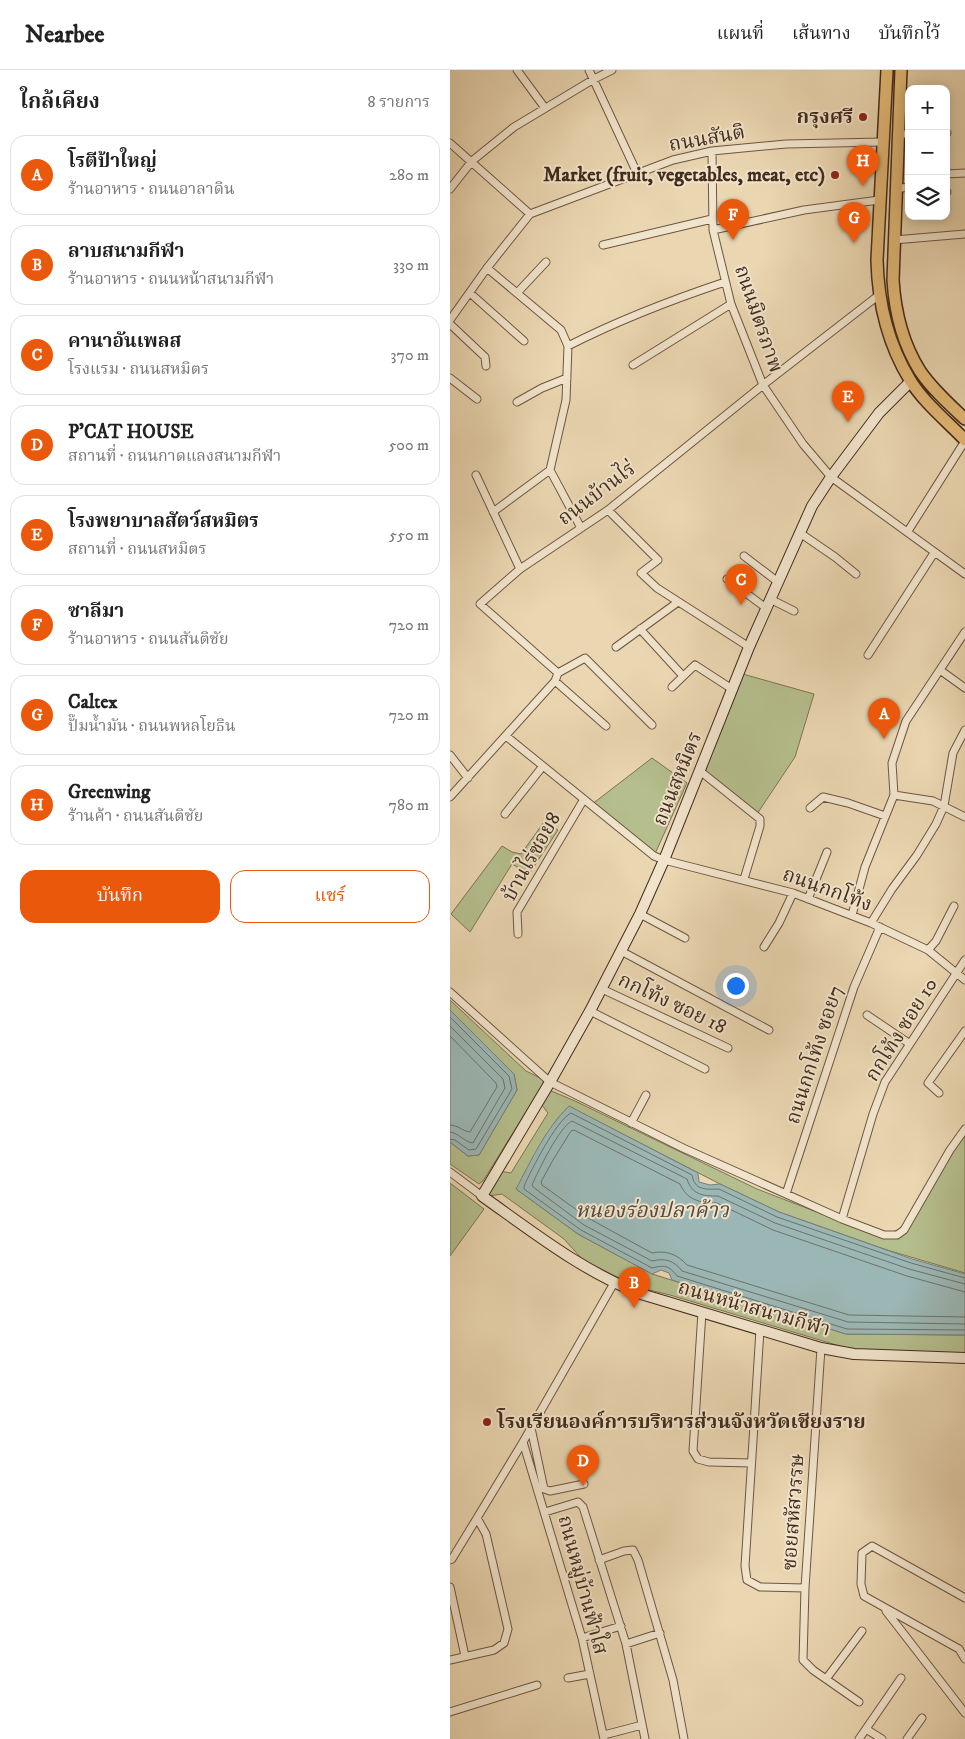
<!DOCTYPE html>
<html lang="th">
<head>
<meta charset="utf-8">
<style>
  body { margin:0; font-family:"IM FELL DW Pica","Noto Serif Thai",serif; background:#f6f6f6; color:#222 }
  .controls { position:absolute; right:15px; top:15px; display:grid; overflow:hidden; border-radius:10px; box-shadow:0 2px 12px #0003 }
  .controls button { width:45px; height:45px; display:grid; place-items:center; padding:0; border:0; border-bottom:1px solid #e0e0e0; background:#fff; color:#222; font:25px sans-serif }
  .you { position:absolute; left:285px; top:915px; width:18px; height:18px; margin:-12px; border:4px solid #fff; border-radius:50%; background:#1a73e8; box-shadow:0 0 0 8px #1a73e833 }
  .badge { display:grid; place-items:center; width:32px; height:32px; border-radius:50%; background:#ea580c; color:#fff; font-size:16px; font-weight:700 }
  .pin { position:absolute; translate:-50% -41px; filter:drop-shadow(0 1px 2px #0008) }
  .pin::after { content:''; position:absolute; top:26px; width:18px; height:15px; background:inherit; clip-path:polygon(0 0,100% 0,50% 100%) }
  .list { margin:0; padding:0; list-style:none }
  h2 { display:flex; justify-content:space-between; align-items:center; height:65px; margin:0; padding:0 20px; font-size:21px }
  h2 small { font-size:16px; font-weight:400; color:#767676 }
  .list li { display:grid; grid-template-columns:32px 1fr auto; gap:15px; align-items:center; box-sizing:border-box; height:80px; margin:0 10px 10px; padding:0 10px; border:1px solid #e0e0e0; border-radius:15px }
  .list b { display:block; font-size:19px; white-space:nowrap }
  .list p { margin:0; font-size:16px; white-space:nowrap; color:#767676 }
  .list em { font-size:16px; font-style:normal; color:#767676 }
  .actions { display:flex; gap:10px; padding:15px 20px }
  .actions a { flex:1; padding:11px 0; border:1px solid #ea580c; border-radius:15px; text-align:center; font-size:18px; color:#ea580c }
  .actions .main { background:#ea580c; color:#fff }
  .icon { flex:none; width:28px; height:28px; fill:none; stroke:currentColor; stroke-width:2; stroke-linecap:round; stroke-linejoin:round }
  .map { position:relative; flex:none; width:515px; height:1669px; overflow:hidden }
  header { display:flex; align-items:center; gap:30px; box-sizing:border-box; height:70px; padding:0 25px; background:#fff; border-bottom:1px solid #e0e0e0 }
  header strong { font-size:24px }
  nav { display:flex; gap:28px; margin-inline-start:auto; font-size:18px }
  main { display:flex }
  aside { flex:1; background:#fff }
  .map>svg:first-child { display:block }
  .green { fill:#b5be8d; stroke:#7c7454 }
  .water { fill:#9bb7b5; stroke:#787f78 }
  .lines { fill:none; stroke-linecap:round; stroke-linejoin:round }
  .shore { stroke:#6f7168; stroke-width:1 }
  .street-casing { stroke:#6d5641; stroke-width:9 }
  .secondary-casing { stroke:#432b1c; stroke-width:12 }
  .primary-casing { stroke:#432b1c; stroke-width:14 }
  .street { stroke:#f1e4cc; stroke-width:7 }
  .secondary { stroke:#f1e4cc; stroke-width:10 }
  .primary { stroke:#e5bb78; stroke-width:11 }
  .poi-dot { fill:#8f2418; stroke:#f1e4cc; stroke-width:2 }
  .labels { text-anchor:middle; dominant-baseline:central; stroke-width:4; stroke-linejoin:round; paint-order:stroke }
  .poi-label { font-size:20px; font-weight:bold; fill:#432b1c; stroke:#f1e4cc; text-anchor:end }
  .street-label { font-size:20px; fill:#432b1c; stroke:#f1e4cc }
  .water-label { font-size:21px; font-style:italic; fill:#55473b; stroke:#f1e4cc }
</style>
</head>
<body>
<header>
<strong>Nearbee</strong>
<nav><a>แผนที่</a><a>เส้นทาง</a><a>บันทึกไว้</a></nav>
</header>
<main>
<aside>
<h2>ใกล้เคียง<small>8 รายการ</small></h2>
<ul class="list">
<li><span class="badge">A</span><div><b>โรตีป้าใหญ่</b><p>ร้านอาหาร · ถนนอาลาดิน</p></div><em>280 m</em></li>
<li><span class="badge">B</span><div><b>ลาบสนามกีฬา</b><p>ร้านอาหาร · ถนนหน้าสนามกีฬา</p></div><em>330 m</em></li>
<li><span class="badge">C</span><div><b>คานาอันเพลส</b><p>โรงแรม · ถนนสหมิตร</p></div><em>370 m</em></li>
<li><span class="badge">D</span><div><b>P'CAT HOUSE</b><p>สถานที่ · ถนนกาดแลงสนามกีฬา</p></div><em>500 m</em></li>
<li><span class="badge">E</span><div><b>โรงพยาบาลสัตว์สหมิตร</b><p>สถานที่ · ถนนสหมิตร</p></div><em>550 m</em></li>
<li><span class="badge">F</span><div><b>ซาลีมา</b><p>ร้านอาหาร · ถนนสันติชัย</p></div><em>720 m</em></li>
<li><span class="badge">G</span><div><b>Caltex</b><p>ปั๊มน้ำมัน · ถนนพหลโยธิน</p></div><em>720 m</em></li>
<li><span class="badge">H</span><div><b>Greenwing</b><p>ร้านค้า · ถนนสันติชัย</p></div><em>780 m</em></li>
</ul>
<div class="actions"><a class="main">บันทึก</a><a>แชร์</a></div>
</aside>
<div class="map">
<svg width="515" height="1669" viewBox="0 0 515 1669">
  <rect width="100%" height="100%" fill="#ead6b1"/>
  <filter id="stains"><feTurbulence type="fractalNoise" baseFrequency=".004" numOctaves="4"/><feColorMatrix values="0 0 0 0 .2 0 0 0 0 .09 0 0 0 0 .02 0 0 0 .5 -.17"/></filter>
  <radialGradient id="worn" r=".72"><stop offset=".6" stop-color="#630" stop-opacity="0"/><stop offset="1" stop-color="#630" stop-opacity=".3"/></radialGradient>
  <path class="green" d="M289 603 364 624 345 687 307 744 250 701Z
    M202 688 237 713 204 786 141 735Z
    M94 752 108 760 79 804 62 794 20 862 1 844 52 776 62 782 71 784Z
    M0 930 76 1001 92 1009 94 1013 33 1111 29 1114 0 1094V1072L18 1086 29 1085 67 1020 64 1004 0 940Z
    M99 1020 125 1031 307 1119 434 1168V1165L456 1157 515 1059V1203L437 1180 329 1142 270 1114 120 1037 66 1119 128 1164 202 1204 396 1264 515 1265V1284L403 1280 220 1225 187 1217 133 1190 114 1169 52 1124 39 1126V1122L49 1101 61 1103 98 1043 91 1034Z
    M0 1113 34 1139 0 1186Z"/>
  <path class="water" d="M0 940 64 1004 67 1020 29 1085 18 1086 0 1072Z
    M119 1036 248 1103 249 1112 260 1115 270 1114 329 1142 462 1189 515 1204V1265L396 1264 222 1210 219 1203 211 1200 202 1204 128 1164 66 1119C81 1091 95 1059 119 1036Z"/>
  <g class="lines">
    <path class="shore" d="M0 947 59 1006 62 1019 26 1079 19 1080 5 1070 0 1069
      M0 956 53 1009 55 1018 23 1073C14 1072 9 1063 0 1062
      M0 966 46 1013 47 1017 20 1062C14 1062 8 1055 0 1055
      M515 1208 461 1193 327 1147 269 1119C263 1119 249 1121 245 1113 243 1111 243 1108 242 1105L121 1043C105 1052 82 1099 74 1116V1119L131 1160 202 1198C214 1195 219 1195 227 1206L397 1259 515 1260
      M515 1214 459 1199 325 1153 268 1126C253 1126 242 1125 237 1109L122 1051C110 1056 88 1101 82 1115L83 1117 134 1155 202 1191C214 1188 224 1190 232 1201L398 1252 515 1254
      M515 1222 457 1206 323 1160 267 1133C250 1133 237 1130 230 1114L124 1060 121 1061 103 1090 91 1112 92 1115 138 1148 202 1183C216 1180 227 1184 237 1195L399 1245 515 1247"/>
    <defs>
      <path id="street" d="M67 0 95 38
        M139 0 187 103
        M496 63H497
        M448 64H459
        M0 73 80 144
        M262 81 263 160 281 234 313 315 353 374 381 407 515 504
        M496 104 515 103
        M0 119 22 91 64 57 144 9 162 0
        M445 119 459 117
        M496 122H497
        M263 160 354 140 429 130
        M444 170 515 164
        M153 175 262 149
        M37 198 111 260 118 276 116 330 100 400 131 458
        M20 223 74 271
        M67 223 96 192
        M0 250 37 198 80 144 223 90 262 81 336 74 432 72
        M0 254 35 287 36 296
        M118 276C169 250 221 230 275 212
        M183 295 281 234
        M0 308 27 329
        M67 332 92 318 117 308
        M26 405 70 499
        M158 440 208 490 191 503 207 518 299 577
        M43 442 100 400
        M458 461 515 371
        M350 463 385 487 406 504
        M294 486 328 512
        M277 509 316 538
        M320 529 344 541
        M190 559 233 606
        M166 577 228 532
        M418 585 484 483
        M490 600 515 618
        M108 603 135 588 202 655
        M105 611 156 656
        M222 617 245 595 282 619
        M56 666 204 786 214 790 343 823 421 853 478 880 515 910
        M0 685 18 708
        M250 701 310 749V756L294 809
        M444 725 483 731 515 747
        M0 727 105 611 108 603 30 534 70 499 158 440 313 315 429 225
        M360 738 373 727 398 733 435 746
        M55 744 93 696
        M358 829 377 782
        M190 844 235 868
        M402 845 415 797 444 725 442 693 456 651 515 562
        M421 853 442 819 467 785 486 754 494 736 503 683 515 660
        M68 864 67 842 134 729
        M314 877 329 853 343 823
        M478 880 486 871 504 836
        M171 881 319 960
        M152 919 278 978
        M0 922 100 1012 233 1078 392 1149 434 1165H447L454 1160 500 1080 515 1059
        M140 941 255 999
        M417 945 460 974
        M489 1023 478 1013 515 961
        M181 1053 196 1025
        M0 1102 32 1126
        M336 1124 404 917 430 857
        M392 1149 423 1044 435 1012 515 890
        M252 1242 243 1381 248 1389 259 1392 301 1393
        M310 1260 295 1496 297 1510 310 1517 355 1518
        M371 1278 355 1518 353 1590 363 1600 409 1632
        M81 1358 94 1419 100 1421 134 1414
        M73 1372 132 1568 154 1669
        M95 1442 128 1432 133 1437 176 1574 195 1669
        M0 1490 2 1489 27 1448
        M149 1490 174 1481 183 1480 188 1490 223 1610 234 1669
        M0 1517 15 1586
        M515 1528 422 1476 412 1483 411 1514 414 1526 509 1579 515 1589
        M436 1541 515 1643
        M132 1568 171 1556
        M176 1574 210 1563
        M0 1590 44 1580 54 1573 58 1559 36 1464 27 1448 73 1372 164 1213
        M118 1608 140 1604
        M376 1609 412 1561
        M0 1642 87 1615
        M416 1659 432 1669
        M154 1665 192 1655
        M409 1669 451 1608
        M457 1669 472 1648"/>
      <path id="secondary" d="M461 311 429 343 381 407 362 436 299 577 214 790 190 844 140 941 100 1012 32 1126C83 1162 132 1201 191 1224L371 1278 404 1284 515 1288"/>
      <path id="primary" d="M437 0 427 190C428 232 438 274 460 310 474 333 497 351 515 370
        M451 0 443 210C445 242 453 274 470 301 482 319 500 335 515 349"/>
    </defs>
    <use href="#street" class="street-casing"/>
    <use href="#secondary" class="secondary-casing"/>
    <use href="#primary" class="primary-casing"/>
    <use href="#street" class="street"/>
    <use href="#secondary" class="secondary"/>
    <use href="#primary" class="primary"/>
  </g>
  <g class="poi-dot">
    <circle cx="413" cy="47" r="5"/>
    <circle cx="385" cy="105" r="5"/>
    <circle cx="37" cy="1352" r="5"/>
  </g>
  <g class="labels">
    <g class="poi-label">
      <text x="403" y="47">กรุงศรี</text>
      <text x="375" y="105">Market (fruit, vegetables, meat, etc)</text>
      <text x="47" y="1352" text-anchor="start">โรงเรียนองค์การบริหารส่วนจังหวัดเชียงราย</text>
    </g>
    <g class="street-label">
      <text transform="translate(257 69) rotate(-10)">ถนนสันติ</text>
      <text transform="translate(308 249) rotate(71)">ถนนมิตรภาพ</text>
      <text transform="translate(147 424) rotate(-37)">ถนนบ้านไร่</text>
      <text transform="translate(228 709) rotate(-68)">ถนนสหมิตร</text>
      <text transform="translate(82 787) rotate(-61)">บ้านไร่ซอย8</text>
      <text transform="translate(377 820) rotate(20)">ถนนกกโท้ง</text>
      <text transform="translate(222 934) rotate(25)">กกโท้ง ซอย 18</text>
      <text transform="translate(452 960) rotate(-58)">กกโท้ง ซอย 10</text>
      <text transform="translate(365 985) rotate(-72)">ถนนกกโท้ง ซอย7</text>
      <text transform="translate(304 1239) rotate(16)">ถนนหน้าสนามกีฬา</text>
      <text transform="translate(344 1442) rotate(-86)">ซอยสหัสวรรษ</text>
      <text transform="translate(132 1515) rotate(75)">ถนนหมู่บ้านฟ้าใส</text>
    </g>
    <g class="water-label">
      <text x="202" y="1141">หนองร่องปลาค้าว</text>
    </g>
  </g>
  <rect width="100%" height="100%" filter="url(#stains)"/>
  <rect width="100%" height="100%" fill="url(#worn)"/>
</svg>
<div class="controls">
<button>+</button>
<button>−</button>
<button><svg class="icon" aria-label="layers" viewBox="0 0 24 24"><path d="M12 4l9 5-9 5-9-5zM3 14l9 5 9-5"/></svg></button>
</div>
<div class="you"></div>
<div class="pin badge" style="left:434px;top:669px">A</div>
<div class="pin badge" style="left:184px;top:1238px">B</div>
<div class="pin badge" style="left:291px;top:535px">C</div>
<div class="pin badge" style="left:133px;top:1416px">D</div>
<div class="pin badge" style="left:398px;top:352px">E</div>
<div class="pin badge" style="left:283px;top:170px">F</div>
<div class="pin badge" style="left:404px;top:173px">G</div>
<div class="pin badge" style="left:413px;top:116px">H</div>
</div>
</main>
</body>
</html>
